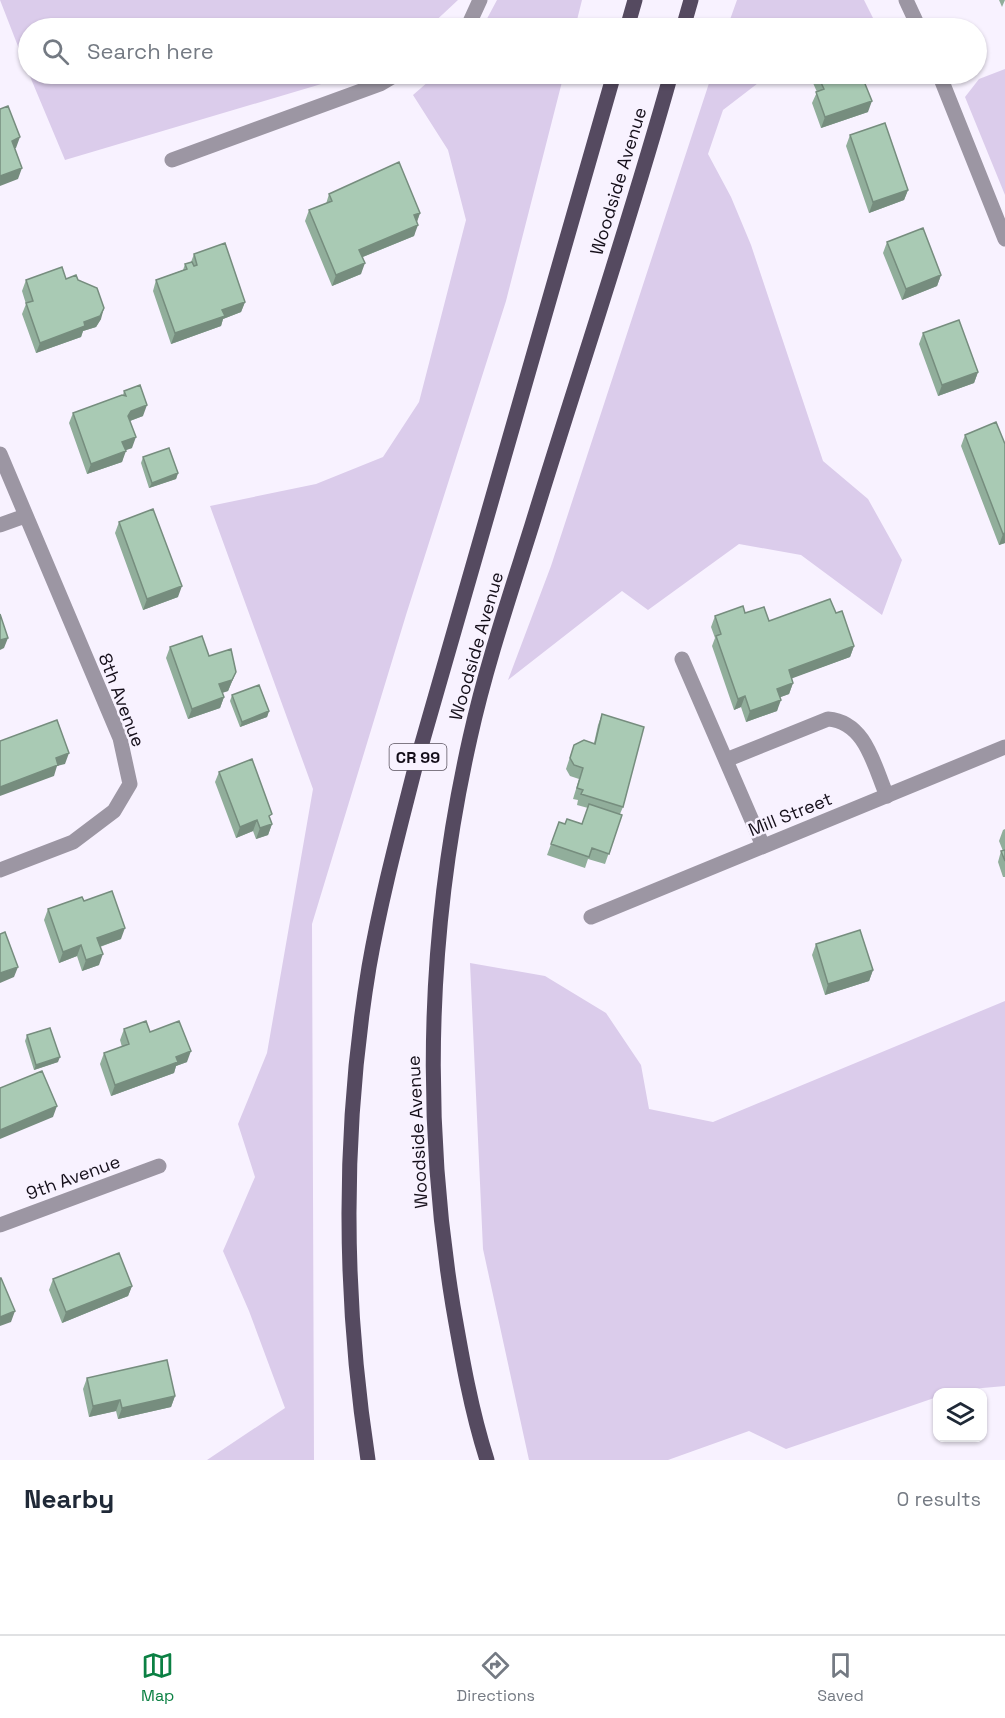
<!DOCTYPE html>
<html lang="en">
<head>
<meta charset="utf-8">
<style>
  body { margin:0; font-family:"Space Grotesk",sans-serif; background:#f2f2f3; color:#1f2937 }
  .controls { position:absolute; right:18px; bottom:18px; display:grid; overflow:hidden; border-radius:12px; box-shadow:0 2px 4px #0004 }
  .controls button { width:54px; height:54px; display:grid; place-items:center; padding:0; border:0; border-bottom:2px solid #e0e1e3; background:#fff; color:#1f2937; font:30px sans-serif }
  .list { margin:0; padding:0; list-style:none }
  h2 { display:flex; justify-content:space-between; align-items:center; height:78px; margin:0; padding:0 24px; font-size:26px }
  h2 small { font-size:20px; font-weight:400; color:#747a83 }
  .icon { flex:none; width:33px; height:33px; fill:none; stroke:currentColor; stroke-width:2; stroke-linecap:round; stroke-linejoin:round }
  .map { position:relative; flex:none; width:1005px; height:1460px; overflow:hidden }
  .search { position:absolute; background:#fff; box-shadow:0 2px 4px #0004; left:18px; right:18px; top:18px; height:66px; display:flex; align-items:center; gap:15px; box-sizing:border-box; padding:0 21px; border-radius:33px; color:#747a83; font-size:22px }
  .sheet { height:174px; background:#fff }
  nav { display:flex; justify-content:space-around; align-items:center; box-sizing:border-box; height:84px; border-top:2px solid #e0e1e3; background:#fff; font-size:16px; color:#747a83 }
  nav a { display:grid; justify-items:center; gap:3px }
  nav .on { color:#0b8043 }
  .map>svg:first-child { display:block }
  .green { fill:#dbcceb }
  .lines { fill:none; stroke-linecap:round; stroke-linejoin:round }
  .lane { stroke:#9c96a3; stroke-width:15 }
  .street { stroke:#9c96a3; stroke-width:15 }
  .primary { stroke:#554a60; stroke-width:15 }
  .wall { fill:#91ae9b }
  .shaded-wall { fill:#768d7e }
  .building { fill:#a9cab4; stroke:#768d7e; stroke-width:1.5 }
  .labels { text-anchor:middle; dominant-baseline:central; stroke-width:5; stroke-linejoin:round; paint-order:stroke }
  .shield { fill:#f8f2ff; stroke:#58525e; stroke-width:1.5 }
  .shield-label { font-size:16px; font-weight:bold; fill:#140e19 }
  .street-label { font-size:18px; fill:#140e19; stroke:#f8f2ff }
</style>
</head>
<body>
<div class="map">
<svg width="1005" height="1460" viewBox="0 0 1005 1460">
  <rect width="100%" height="100%" fill="#f8f2ff"/>
  <path class="green" d="M0 0H458L428 28H28V72Z
    M497 0H582L575 28H482Z
    M737 0H864L878 28H727Z
    M1005 69V195L965 97 979 79Z
    M29 74H355L65 160Z
    M437 74H564L506 301 406 615 312 924 314 1460H207L285 1408 249 1311 223 1251 255 1177 238 1124 267 1053 313 789 210 506 316 484 383 457 419 402 466 220 448 150 413 95Z
    M712 74H770L723 110 708 154 731 197 751 245 823 461 868 499 902 560 882 615 801 555 739 544 648 610 622 591 508 680 551 566Z
    M470 963 545 976 606 1013 641 1065 649 1109 713 1122 1005 1001V1386L938 1392 937 1397 786 1449 749 1431 668 1460H529L483 1249Z"/>
  <g class="lines">
    <path class="lane" d="M682 659 763 846
      M726 760 828 719C866 722 874 766 887 796"/>
    <path class="street" d="M906 0 919 28
      M463 28 469 24 480 0
      M939 74 1005 239
      M172 160 380 84 397 74
      M0 454 120 738 130 784 114 811 73 842 0 870
      M0 525 25 516
      M591 917 1005 747
      M0 1225 159 1166"/>
    <path class="primary" d="M627 28 635 0
      M683 28 691 0
      M368 1460C343 1296 342 1131 369 967 381 898 399 831 416 764L614 74
      M487 1460C471 1410 462 1358 453 1306 422 1117 428 925 470 738 486 666 510 595 532 525 578 375 629 225 671 74"/>
  </g>
  <path class="wall" d="M999 0H1005L1002 7Z
    M809 74H861L868 112 821 128 812 103 817 92Z
    M850 135 908 190 904 200 869 213 846 146Z
    M329 194 420 213 417 222 414 236 363 257 361 274 332 286 305 221 309 210 326 204Z
    M887 242 941 275 937 286 902 300 883 253Z
    M194 254 245 302 241 312 223 319 221 326 171 344 153 291 156 280 183 270 185 264 191 262Z
    M66 279 78 280 101 319 96 327 83 331 81 337 36 353 22 314 26 304 22 291 26 280Z
    M923 333 978 372 974 383 938 396 919 344Z
    M124 391 143 416 130 421 132 448 125 450 122 462 87 474 69 423 73 413 123 395Z
    M965 435 1005 444V543L999 545 961 446Z
    M143 457 178 473 176 479 149 488 141 463Z
    M119 522 178 597 143 610 115 533Z
    M745 613 769 621 836 613 854 646 850 657 791 678 793 683 789 694 780 697 777 711 746 722 741 707 734 710 712 646 715 638 711 627 715 616Z
    M170 647 236 672 228 691 222 693 224 697 220 708 188 719 166 658Z
    M232 695 269 711 267 717 240 727 230 701Z
    M602 714 623 807 620 814 622 815 605 864 588 859 585 868 547 855 559 822 565 824H582L588 808 577 805 578 800 573 799 579 779 570 776 566 769 574 745 594 743 598 725Z
    M219 772 270 820 272 824 268 835 256 839 253 831 236 838 215 782Z
    M1005 829V877H1003L998 862 1001 851H1003L999 841 1003 830Z
    M84 901 121 939 100 947 99 965 82 971 77 956 59 963 44 920 48 909Z
    M816 944 873 970 869 981 825 995 812 955Z
    M124 1029 150 1032 187 1062 176 1066 174 1073 111 1096 100 1064 104 1053 122 1047 120 1040Z
    M27 1035 58 1062 34 1070 25 1041Z
    M53 1279 132 1286 128 1296 62 1323 49 1290Z
    M87 1378 175 1396 171 1407 118 1419 116 1411 89 1417 83 1389Z"/>
  <path class="shaded-wall" d="M872 101 868 112 821 128 825 117Z
    M20 137 16 148 8 151 12 141Z
    M22 168 18 179 0 186V176Z
    M908 190 904 200 869 213 873 202Z
    M420 213 416 224 414 215Z
    M418 225 414 236 355 260 359 250Z
    M365 263 361 274 332 286 336 275Z
    M941 275 937 286 902 300 906 289Z
    M245 302 241 312 223 319 221 326 171 344 175 333 222 310Z
    M104 308 101 319 96 327 83 331 81 337 36 353 40 343 84 322Z
    M978 372 974 383 938 396 942 385Z
    M147 405 143 416 127 422 128 416 131 411Z
    M136 437 132 448 118 453 122 442Z
    M126 451 122 462 87 474 91 464Z
    M178 473 176 479 149 488 152 483Z
    M1005 533V543L999 545 1003 534Z
    M182 586 178 597 143 610 147 599Z
    M8 638 4 648 0 650V640Z
    M854 646 850 657 785 681 789 670Z
    M236 672 228 691 215 695 219 684Z
    M793 683 789 694 773 700 777 689Z
    M745 696 741 707 734 710 738 699Z
    M224 697 220 708 188 719 192 709Z
    M781 700 777 711 746 722 750 711Z
    M269 711 267 717 240 727 242 722Z
    M69 753 65 764 57 766 54 776 0 796V787L56 758Z
    M257 820 253 831 236 838 240 827Z
    M272 824 268 835 256 839 260 828Z
    M125 928 121 939 93 949 97 938Z
    M81 945 77 956 59 963 63 952Z
    M103 954 99 965 82 971 86 960Z
    M18 967 14 977 0 983V973Z
    M873 970 869 981 825 995 828 984Z
    M191 1051 187 1062 176 1066 174 1073 111 1096 115 1085 176 1057Z
    M60 1057 58 1062 34 1070 36 1065Z
    M57 1106 53 1117 0 1139V1130Z
    M132 1286 128 1296 62 1323 66 1312Z
    M15 1311 11 1322 0 1326V1317Z
    M175 1396 171 1407 118 1419 122 1408Z
    M120 1400 116 1411 89 1417 93 1406Z"/>
  <path class="building" d="M817 74H861L872 101 825 117 816 92 824 89Z
    M8 106 20 137 12 141 22 168 0 176V109Z
    M885 123 908 190 873 202 850 135Z
    M399 162 420 213 414 215 418 225 359 250 365 263 336 275 309 210 332 201 329 194Z
    M923 228 941 275 906 289 887 242Z
    M225 243 245 302 222 310 225 316 175 333 156 280 187 269 185 264 192 262 194 266 197 265 194 254Z
    M62 267 66 279 76 275 78 280 97 288 104 308 100 316 84 322 85 326 40 343 26 303 33 301 26 280Z
    M959 320 978 372 942 385 923 333Z
    M140 385 147 405 131 411 128 416 136 437 122 442 126 451 91 464 73 413 122 395 126 396 124 391Z
    M996 422 1005 444V533L1003 534 965 435Z
    M169 448 178 473 152 483 143 457Z
    M153 509 182 586 147 599 119 522Z
    M830 599 836 613 842 611 854 646 789 670 793 683 777 689 781 700 750 711 745 696 738 699 716 636 721 634 715 616 743 606 745 613 764 607 769 621Z
    M0 614 8 638 0 640Z
    M202 636 209 656 231 649 236 672 232 680 219 684 224 697 192 709 170 647Z
    M259 685 269 711 242 722 232 695Z
    M602 714 644 727 623 807 581 794 583 790 577 788 583 768 574 765 570 758 574 745 584 740 595 744Z
    M57 720 69 753 56 758 58 765 0 787V741Z
    M252 759 272 814 269 816 272 824 260 828 257 820 240 827 219 772Z
    M589 804 622 815 609 854 592 848 589 857 551 844 559 822 565 824 567 819 582 824Z
    M1005 850V861L1001 851Z
    M112 891 125 928 97 938 103 954 86 960 81 945 63 952 48 909 82 897 84 901Z
    M860 930 873 970 828 984 816 944Z
    M5 932 18 967 0 973V934Z
    M146 1021 150 1032 179 1021 191 1051 176 1057 178 1062 115 1085 104 1053 129 1044 124 1029Z
    M50 1028 60 1057 36 1065 27 1035Z
    M42 1071 57 1106 0 1130V1088Z
    M119 1253 132 1286 66 1312 53 1279Z
    M0 1278H1L15 1311 0 1317Z
    M167 1360 175 1396 122 1408 120 1400 93 1406 87 1378Z"/>
  <g class="labels">
    <rect class="shield" x="389.5" y="744" width="57" height="26" rx="4.5"/>
    <g class="shield-label">
      <text x="418" y="757">CR 99</text>
    </g>
    <g class="street-label">
      <text transform="translate(618 181) rotate(-73)">Woodside Avenue</text>
      <text transform="translate(476 646) rotate(-74)">Woodside Avenue</text>
      <text transform="translate(122 700) rotate(69)">8th Avenue</text>
      <text transform="translate(790 814) rotate(-22)">Mill Street</text>
      <text transform="translate(417 1132) rotate(-93)">Woodside Avenue</text>
      <text transform="translate(73 1177) rotate(-20)">9th Avenue</text>
    </g>
  </g>
</svg>
<div class="controls">
<button><svg class="icon" aria-label="layers" viewBox="0 0 24 24"><path d="M12 4l9 5-9 5-9-5zM3 14l9 5 9-5"/></svg></button>
</div>
<div class="search"><svg class="icon" aria-label="search" viewBox="0 0 24 24"><circle cx="10" cy="10" r="6"/><path d="M15 15l6 6"/></svg>Search here</div>
</div>
<section class="sheet">
<h2>Nearby<small>0 results</small></h2>
<ul class="list">
</ul>
</section>
<nav>
<a class="on"><svg class="icon" aria-label="map" viewBox="0 0 24 24"><path d="M3 6l6-2 6 2 6-2v14l-6 2-6-2-6 2zM9 4v14M15 6v14"/></svg>Map</a>
<a><svg class="icon" aria-label="directions" viewBox="0 0 24 24"><path d="M12 3l9 9-9 9-9-9zM9 14v-3h6M13 9l2 2-2 2"/></svg>Directions</a>
<a><svg class="icon" aria-label="saved" viewBox="0 0 24 24"><path d="M7 4h10v16l-5-4-5 4z"/></svg>Saved</a>
</nav>
</body>
</html>
